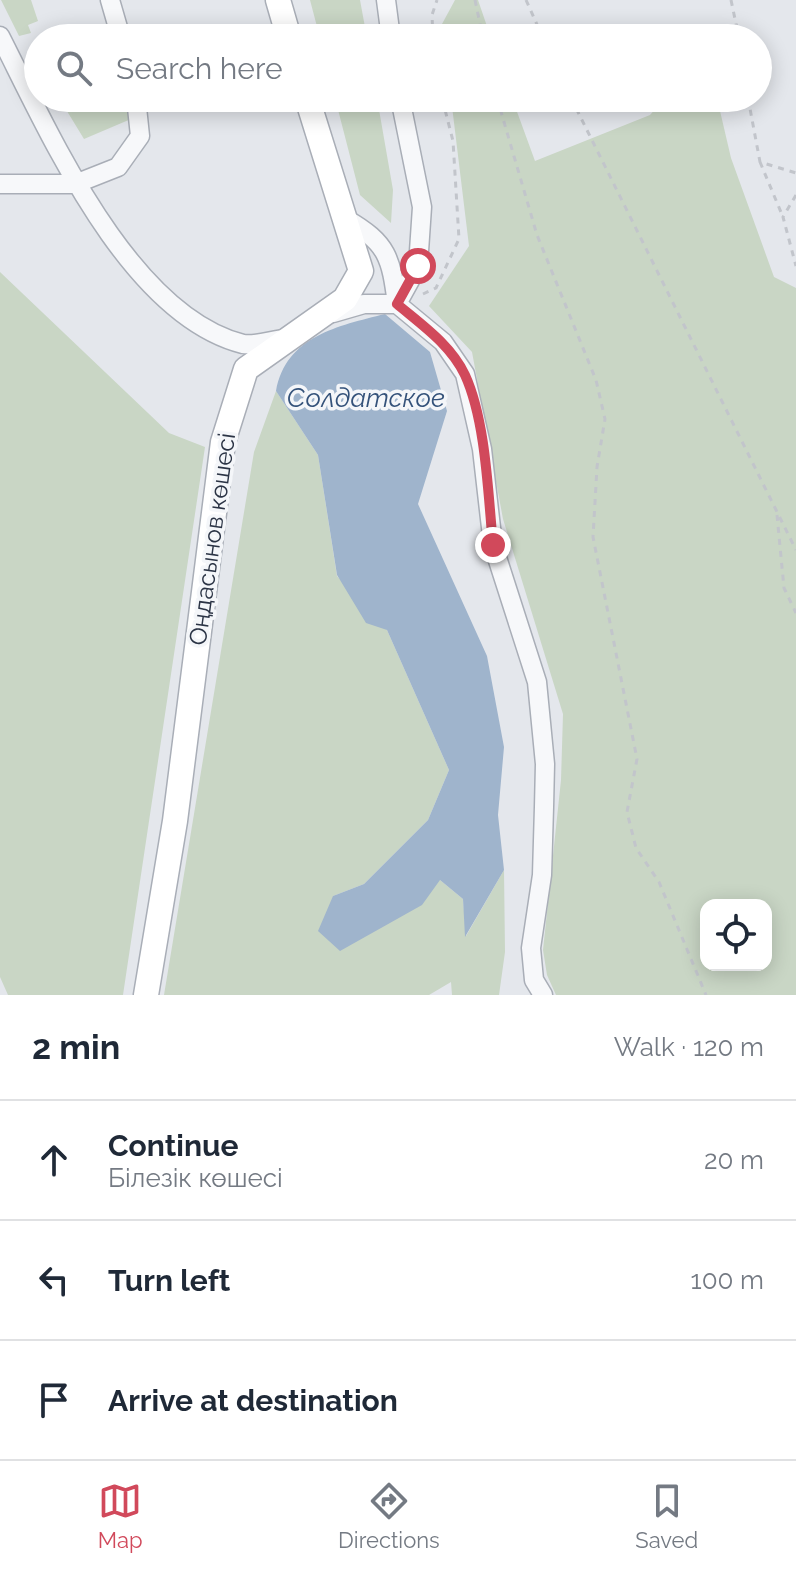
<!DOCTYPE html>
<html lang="en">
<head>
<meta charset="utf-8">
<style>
  body { margin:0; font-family:Raleway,sans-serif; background:#f2f2f3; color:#1f2937 }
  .controls { position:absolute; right:24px; bottom:24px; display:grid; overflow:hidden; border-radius:16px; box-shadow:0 4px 20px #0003 }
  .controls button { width:72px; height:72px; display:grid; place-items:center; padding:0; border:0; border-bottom:2px solid #e0e1e3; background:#fff; color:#1f2937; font:40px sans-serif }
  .stop { position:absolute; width:24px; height:24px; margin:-18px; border:6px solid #d1495b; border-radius:50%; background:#fff }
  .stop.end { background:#d1495b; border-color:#fff; box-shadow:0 2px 8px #0008 }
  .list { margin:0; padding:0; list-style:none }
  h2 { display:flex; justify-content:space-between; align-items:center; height:104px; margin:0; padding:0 32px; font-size:34px }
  h2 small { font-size:26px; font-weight:400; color:#747a83 }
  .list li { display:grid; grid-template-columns:52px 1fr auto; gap:24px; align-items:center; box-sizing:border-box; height:120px; padding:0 32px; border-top:2px solid #e0e1e3 }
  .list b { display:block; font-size:30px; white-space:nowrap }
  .list p { margin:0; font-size:26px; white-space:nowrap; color:#747a83 }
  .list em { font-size:26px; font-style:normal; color:#747a83 }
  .icon { flex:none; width:44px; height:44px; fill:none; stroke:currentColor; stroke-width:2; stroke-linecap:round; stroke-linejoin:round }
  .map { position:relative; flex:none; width:796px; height:995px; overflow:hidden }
  .search { position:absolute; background:#fff; box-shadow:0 4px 20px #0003; left:24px; right:24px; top:24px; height:88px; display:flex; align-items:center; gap:20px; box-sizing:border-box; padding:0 28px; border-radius:44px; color:#747a83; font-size:30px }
  .sheet { height:464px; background:#fff }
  nav { display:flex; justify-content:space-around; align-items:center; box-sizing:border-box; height:112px; border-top:2px solid #e0e1e3; background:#fff; font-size:22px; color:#747a83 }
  nav a { display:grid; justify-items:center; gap:4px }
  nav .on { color:#d1495b }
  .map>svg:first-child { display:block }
  .green { fill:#c9d6c5; fill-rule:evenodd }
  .water { fill:#9fb4cc }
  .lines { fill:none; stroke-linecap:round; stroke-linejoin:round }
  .street-casing { stroke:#a9aeb7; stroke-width:21 }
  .secondary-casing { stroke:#a9aeb7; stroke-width:27 }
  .path { stroke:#c2c5cb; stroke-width:3; stroke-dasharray:6 6; stroke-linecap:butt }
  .street { stroke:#f7f8fa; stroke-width:18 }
  .secondary { stroke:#fff; stroke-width:24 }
  .route { stroke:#d1495b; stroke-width:10 }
  .labels { text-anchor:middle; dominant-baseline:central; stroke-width:7; stroke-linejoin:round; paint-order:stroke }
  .street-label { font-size:24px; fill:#2b3445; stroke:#f4f6f9 }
  .water-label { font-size:26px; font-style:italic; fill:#34527a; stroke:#f4f6f9 }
</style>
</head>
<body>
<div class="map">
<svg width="796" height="995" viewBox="0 0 796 995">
  <rect width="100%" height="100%" fill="#e4e7ec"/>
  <path class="green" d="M1 0H31L38 21 28 25 31 33 19 36Z
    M310 0H360L367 38H320Z
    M455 0H478L491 38H444L442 24Z
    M59 98H103L105 102 123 99 131 119 84 139Z
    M335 98H377L393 190 391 223 360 195Z
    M451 98H512L535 161 650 115 665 98H717L731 158 774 277 796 288V995H556L547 975 543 950 561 780 563 714 503 519 472 352 429 306 469 246ZM706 905H766V965H706Z
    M0 272 169 433 205 447 123 995H8L0 977Z
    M276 391 318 455 337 576 387 630 449 770 428 820 364 884 333 896 440 880 463 899 466 936 504 870 505 952 499 995H452L451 982 429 995H164L254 452Z"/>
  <path class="water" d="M385 314 430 352 447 411 418 504 487 656 504 747 498 815 504 870 465 937 463 899 440 880 422 905 340 951 318 931 333 896 364 884 428 820 449 770 387 630 366 623 337 575 318 455 276 391C286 336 338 326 385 314Z"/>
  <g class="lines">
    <defs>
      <path id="street" d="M110 0 121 38
        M386 0 391 38
        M0 36C49 132 128 315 243 344 255 346 273 340 285 339
        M0 184H75L118 167 140 136 136 98
        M346 219C388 243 391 258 397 304
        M397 304 418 266 422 207 400 98
        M333 313 364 304H397L443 342 465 374 482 449 493 545 537 682 545 764 544 807 542 875 531 948 534 980 543 995"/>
      <path id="secondary" d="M278 0 289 38
        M146 995 175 821 223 442 246 369 345 299 361 271 307 98"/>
    </defs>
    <use href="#street" class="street-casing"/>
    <use href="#secondary" class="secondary-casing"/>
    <path class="path" d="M475 0 483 38
      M526 0 543 38
      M731 0 739 38
      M433 38 432 15 437 0
      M497 98 537 235 596 380 605 419 597 467 593 537 637 759 627 812 636 848 659 882 706 995
      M571 98 796 550
      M748 98 760 162 796 173
      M760 162 783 217
      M796 195 783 217 796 266
      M423 294 436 288 459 239 453 141 442 98
      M777 515 784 588 796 613"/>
    <use href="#street" class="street"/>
    <use href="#secondary" class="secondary"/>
  </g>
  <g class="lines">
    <path class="route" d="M418 266 397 304C422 325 451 345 465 375 486 421 488 494 493 545"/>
  </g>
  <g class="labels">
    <g class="street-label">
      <text transform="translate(212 539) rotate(-82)">Оңдасынов көшесі</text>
    </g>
    <g class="water-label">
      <text x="366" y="398">Солдатское</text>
    </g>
  </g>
</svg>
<div class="controls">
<button><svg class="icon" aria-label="locate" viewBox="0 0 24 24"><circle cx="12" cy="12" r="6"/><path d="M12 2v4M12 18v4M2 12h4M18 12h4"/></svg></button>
</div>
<div class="stop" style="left:418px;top:266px"></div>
<div class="stop end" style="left:493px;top:545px"></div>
<div class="search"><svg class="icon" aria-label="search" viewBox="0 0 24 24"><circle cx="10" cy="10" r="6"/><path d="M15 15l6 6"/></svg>Search here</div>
</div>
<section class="sheet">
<h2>2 min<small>Walk · 120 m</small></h2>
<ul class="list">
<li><svg class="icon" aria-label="ahead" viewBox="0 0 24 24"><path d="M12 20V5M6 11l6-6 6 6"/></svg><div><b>Continue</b><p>Білезік көшесі</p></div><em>20 m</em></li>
<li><svg class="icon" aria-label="left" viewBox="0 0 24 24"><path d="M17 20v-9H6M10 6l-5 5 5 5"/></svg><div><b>Turn left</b></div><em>100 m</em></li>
<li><svg class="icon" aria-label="arrive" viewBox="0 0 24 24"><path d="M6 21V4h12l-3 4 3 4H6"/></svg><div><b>Arrive at destination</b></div></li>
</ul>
</section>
<nav>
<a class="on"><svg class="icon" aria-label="map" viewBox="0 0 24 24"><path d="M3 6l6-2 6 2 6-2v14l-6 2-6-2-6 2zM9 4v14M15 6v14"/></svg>Map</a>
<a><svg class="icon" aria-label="directions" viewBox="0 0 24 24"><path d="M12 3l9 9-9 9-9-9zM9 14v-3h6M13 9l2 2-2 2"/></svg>Directions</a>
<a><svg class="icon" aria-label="saved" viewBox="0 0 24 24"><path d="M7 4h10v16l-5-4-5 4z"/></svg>Saved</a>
</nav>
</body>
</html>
